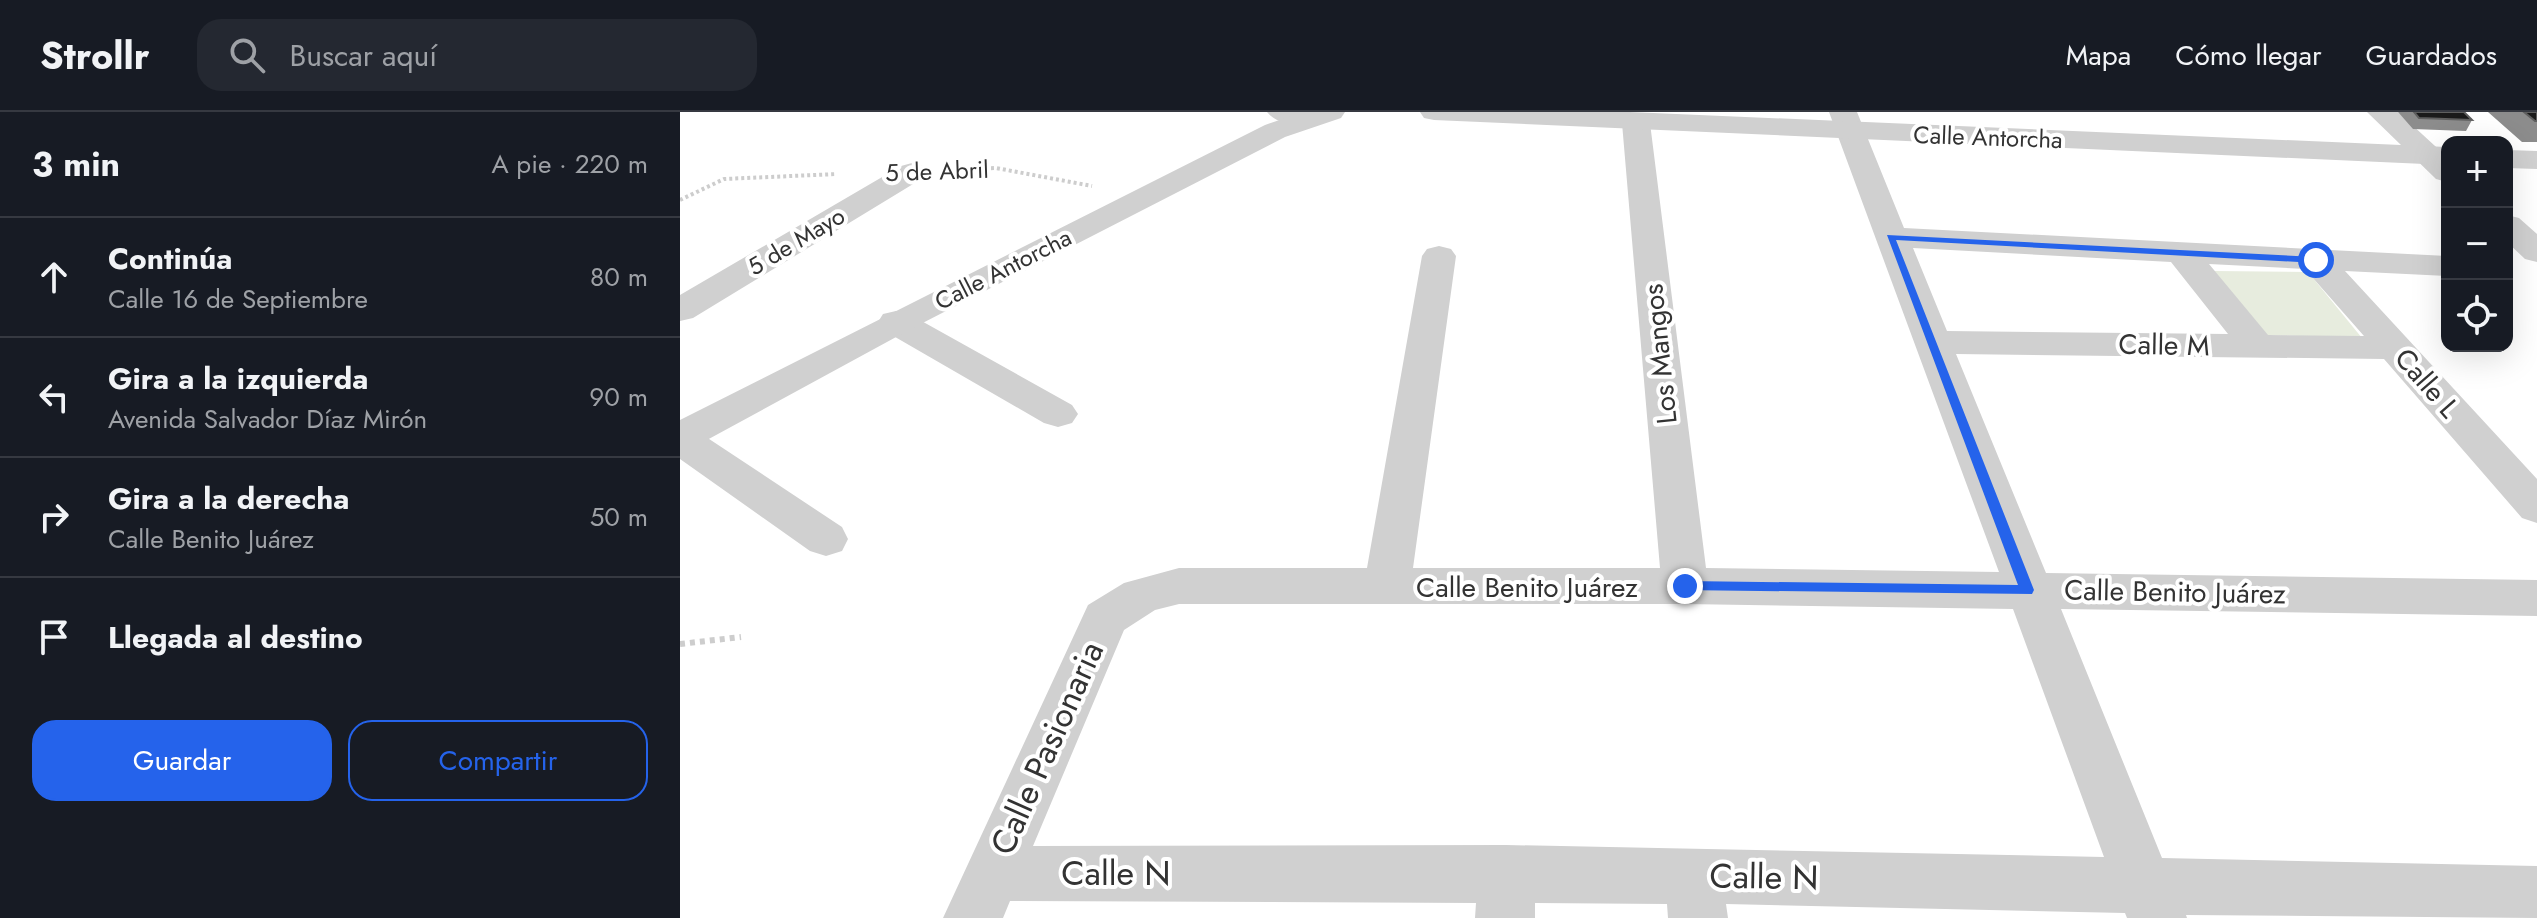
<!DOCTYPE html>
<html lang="es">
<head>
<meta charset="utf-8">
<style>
  body { margin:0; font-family:Jost,sans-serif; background:#242831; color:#f1f3f6 }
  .controls { position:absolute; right:24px; top:24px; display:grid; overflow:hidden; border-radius:16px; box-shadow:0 8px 32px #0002 }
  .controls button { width:72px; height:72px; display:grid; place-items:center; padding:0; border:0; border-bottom:2px solid #363941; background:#171b24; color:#f1f3f6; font:40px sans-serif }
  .stop { position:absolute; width:24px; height:24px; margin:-18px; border:6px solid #2563eb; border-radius:50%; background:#fff }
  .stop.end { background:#2563eb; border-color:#fff; box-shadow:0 2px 8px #0008 }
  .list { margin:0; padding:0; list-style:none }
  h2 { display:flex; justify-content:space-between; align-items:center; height:104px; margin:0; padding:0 32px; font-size:34px }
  h2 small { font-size:26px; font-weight:400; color:#9ea1a6 }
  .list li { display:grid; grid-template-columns:52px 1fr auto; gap:24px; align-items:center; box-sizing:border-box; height:120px; padding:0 32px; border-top:2px solid #363941 }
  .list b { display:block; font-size:30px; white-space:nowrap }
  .list p { margin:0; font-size:26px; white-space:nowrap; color:#9ea1a6 }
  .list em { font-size:26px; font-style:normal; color:#9ea1a6 }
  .actions { display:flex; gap:16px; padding:24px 32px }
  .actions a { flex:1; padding:18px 0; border:2px solid #2563eb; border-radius:24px; text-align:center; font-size:28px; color:#2563eb }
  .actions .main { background:#2563eb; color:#fff }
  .icon { flex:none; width:44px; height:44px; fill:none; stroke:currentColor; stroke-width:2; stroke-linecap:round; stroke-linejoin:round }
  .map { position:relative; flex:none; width:1857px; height:806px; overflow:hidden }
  header { display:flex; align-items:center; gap:48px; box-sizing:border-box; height:112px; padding:0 40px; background:#171b24; border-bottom:2px solid #363941 }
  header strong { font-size:38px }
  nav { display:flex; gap:44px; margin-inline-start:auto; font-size:28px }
  .search { width:560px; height:72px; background:#242831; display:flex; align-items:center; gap:20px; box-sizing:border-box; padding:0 28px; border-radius:24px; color:#9ea1a6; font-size:30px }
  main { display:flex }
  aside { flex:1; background:#171b24 }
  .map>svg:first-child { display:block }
  .green { fill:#e7ecde }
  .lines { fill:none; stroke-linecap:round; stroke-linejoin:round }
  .path-far1 { stroke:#cdcdcd; stroke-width:4; stroke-dasharray:3 3; stroke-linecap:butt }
  .path { stroke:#cdcdcd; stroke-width:6; stroke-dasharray:5 5; stroke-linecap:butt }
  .minor { fill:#d0d0d0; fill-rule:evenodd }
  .tertiary { fill:#d0d0d0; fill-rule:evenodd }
  .wall { fill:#8c8c8c }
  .building { fill:#1a1a1a; stroke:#5f5f5f; stroke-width:2 }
  .route { fill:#2563eb }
  .labels { text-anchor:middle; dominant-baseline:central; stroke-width:8; stroke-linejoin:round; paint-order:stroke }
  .far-street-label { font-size:24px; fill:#333; stroke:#fff }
  .street-label { font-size:28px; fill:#333; stroke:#fff }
  .near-street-label { font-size:34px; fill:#333; stroke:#fff }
</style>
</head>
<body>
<header>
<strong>Strollr</strong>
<div class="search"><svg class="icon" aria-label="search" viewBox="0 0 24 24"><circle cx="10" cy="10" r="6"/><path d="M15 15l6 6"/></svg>Buscar aquí</div>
<nav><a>Mapa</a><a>Cómo llegar</a><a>Guardados</a></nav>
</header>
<main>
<aside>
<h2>3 min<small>A pie · 220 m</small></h2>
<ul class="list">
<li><svg class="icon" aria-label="ahead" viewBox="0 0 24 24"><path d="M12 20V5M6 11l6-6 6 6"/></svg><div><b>Continúa</b><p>Calle 16 de Septiembre</p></div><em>80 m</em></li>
<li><svg class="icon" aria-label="left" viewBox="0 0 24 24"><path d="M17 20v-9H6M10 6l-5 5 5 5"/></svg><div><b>Gira a la izquierda</b><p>Avenida Salvador Díaz Mirón</p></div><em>90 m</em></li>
<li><svg class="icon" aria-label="right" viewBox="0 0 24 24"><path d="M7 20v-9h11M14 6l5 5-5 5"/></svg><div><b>Gira a la derecha</b><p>Calle Benito Juárez</p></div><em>50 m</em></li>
<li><svg class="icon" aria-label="arrive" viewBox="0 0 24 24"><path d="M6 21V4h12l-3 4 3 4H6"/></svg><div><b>Llegada al destino</b></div></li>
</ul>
<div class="actions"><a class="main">Guardar</a><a>Compartir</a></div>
</aside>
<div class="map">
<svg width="1857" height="806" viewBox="0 0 1857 806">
  <rect width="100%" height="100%" fill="#fff"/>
  <path class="green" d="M1534 159 1628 160 1682 226 1587 223Z"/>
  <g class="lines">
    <path class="path-far1" d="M263 58 316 56 412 74
      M0 88 44 67 157 62"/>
    <path class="path" d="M0 532 61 525"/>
    <path class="minor" d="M587 0H631L638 7 634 13C620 16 596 12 587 0Z
      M1149 0H1177L1224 116 1767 144V164L1665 159 1857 367V411L1842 406 1704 247 1276 242 1366 461 1857 468V504L1381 497 1482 746 1857 754V806L1506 803 1507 806H1447L1445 801 1046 792 1048 806H988L987 792 855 791V806H795L796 791 330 789 323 806H263L408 493 444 471 499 456H687L742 144 747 137 759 134 771 137 776 144 733 456H980L942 11 946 5H966L970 11 1026 456 1319 460ZM1233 136 1491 150 1548 222 1267 219ZM1529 152 1625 157 1684 224 1588 223ZM499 492H1005L1333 497 1424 745 826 733 353 734 444 518 475 498Z
      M1687 0H1718L1767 45V70L1756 67Z
      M232 51 243 54 247 60 243 66 13 206 0 209V183L221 54Z
      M1827 103 1839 106 1857 122V150L1845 147 1827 130Z
      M216 199 229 202 392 293 398 302 392 311 378 315 364 311 203 218 198 210 203 202Z
      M0 313 14 317 162 415 168 427 162 439 146 444 130 439 0 347Z"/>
    <path class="tertiary" d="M623 0H665L661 6 605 25 229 218 14 335 0 339V308L585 13Z
      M740 0H950L1767 35V53L754 8 744 6Z
      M1827 38 1857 39V57L1827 56Z"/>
  </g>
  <path class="wall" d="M1718 0H1784L1792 8 1786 19 1733 17Z
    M1808 0H1857V30H1842Z"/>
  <path class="building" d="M1734 0H1784L1792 8 1739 6Z
    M1844 0H1857V9H1855Z"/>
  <path class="route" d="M1207 123 1636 145 1641 148 1636 151 1216 128 1354 478 1352 482 1000 478V470L1005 469 1338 473Z"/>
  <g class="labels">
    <g class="far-street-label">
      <text transform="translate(1308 25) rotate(2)">Calle Antorcha</text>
      <text transform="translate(257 59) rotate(-2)">5 de Abril</text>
      <text transform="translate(116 129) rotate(-31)">5 de Mayo</text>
      <text transform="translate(323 157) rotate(-27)">Calle Antorcha</text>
    </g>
    <g class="street-label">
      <text transform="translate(1484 233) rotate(1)">Calle M</text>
      <text transform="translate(980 242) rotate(-96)">Los Mangos</text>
      <text transform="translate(1747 271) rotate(49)">Calle L</text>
      <text x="847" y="475">Calle Benito Juárez</text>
      <text transform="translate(1495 480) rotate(1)">Calle Benito Juárez</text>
    </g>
    <g class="near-street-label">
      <text transform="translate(367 636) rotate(-66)">Calle Pasionaria</text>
      <text x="436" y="761">Calle N</text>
      <text transform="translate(1084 765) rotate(1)">Calle N</text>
    </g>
  </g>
</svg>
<div class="controls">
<button>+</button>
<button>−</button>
<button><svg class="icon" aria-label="locate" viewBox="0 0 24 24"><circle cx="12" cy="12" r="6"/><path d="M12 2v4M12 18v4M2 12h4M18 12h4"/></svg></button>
</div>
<div class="stop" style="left:1636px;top:148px"></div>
<div class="stop end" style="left:1005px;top:474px"></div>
</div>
</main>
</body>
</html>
